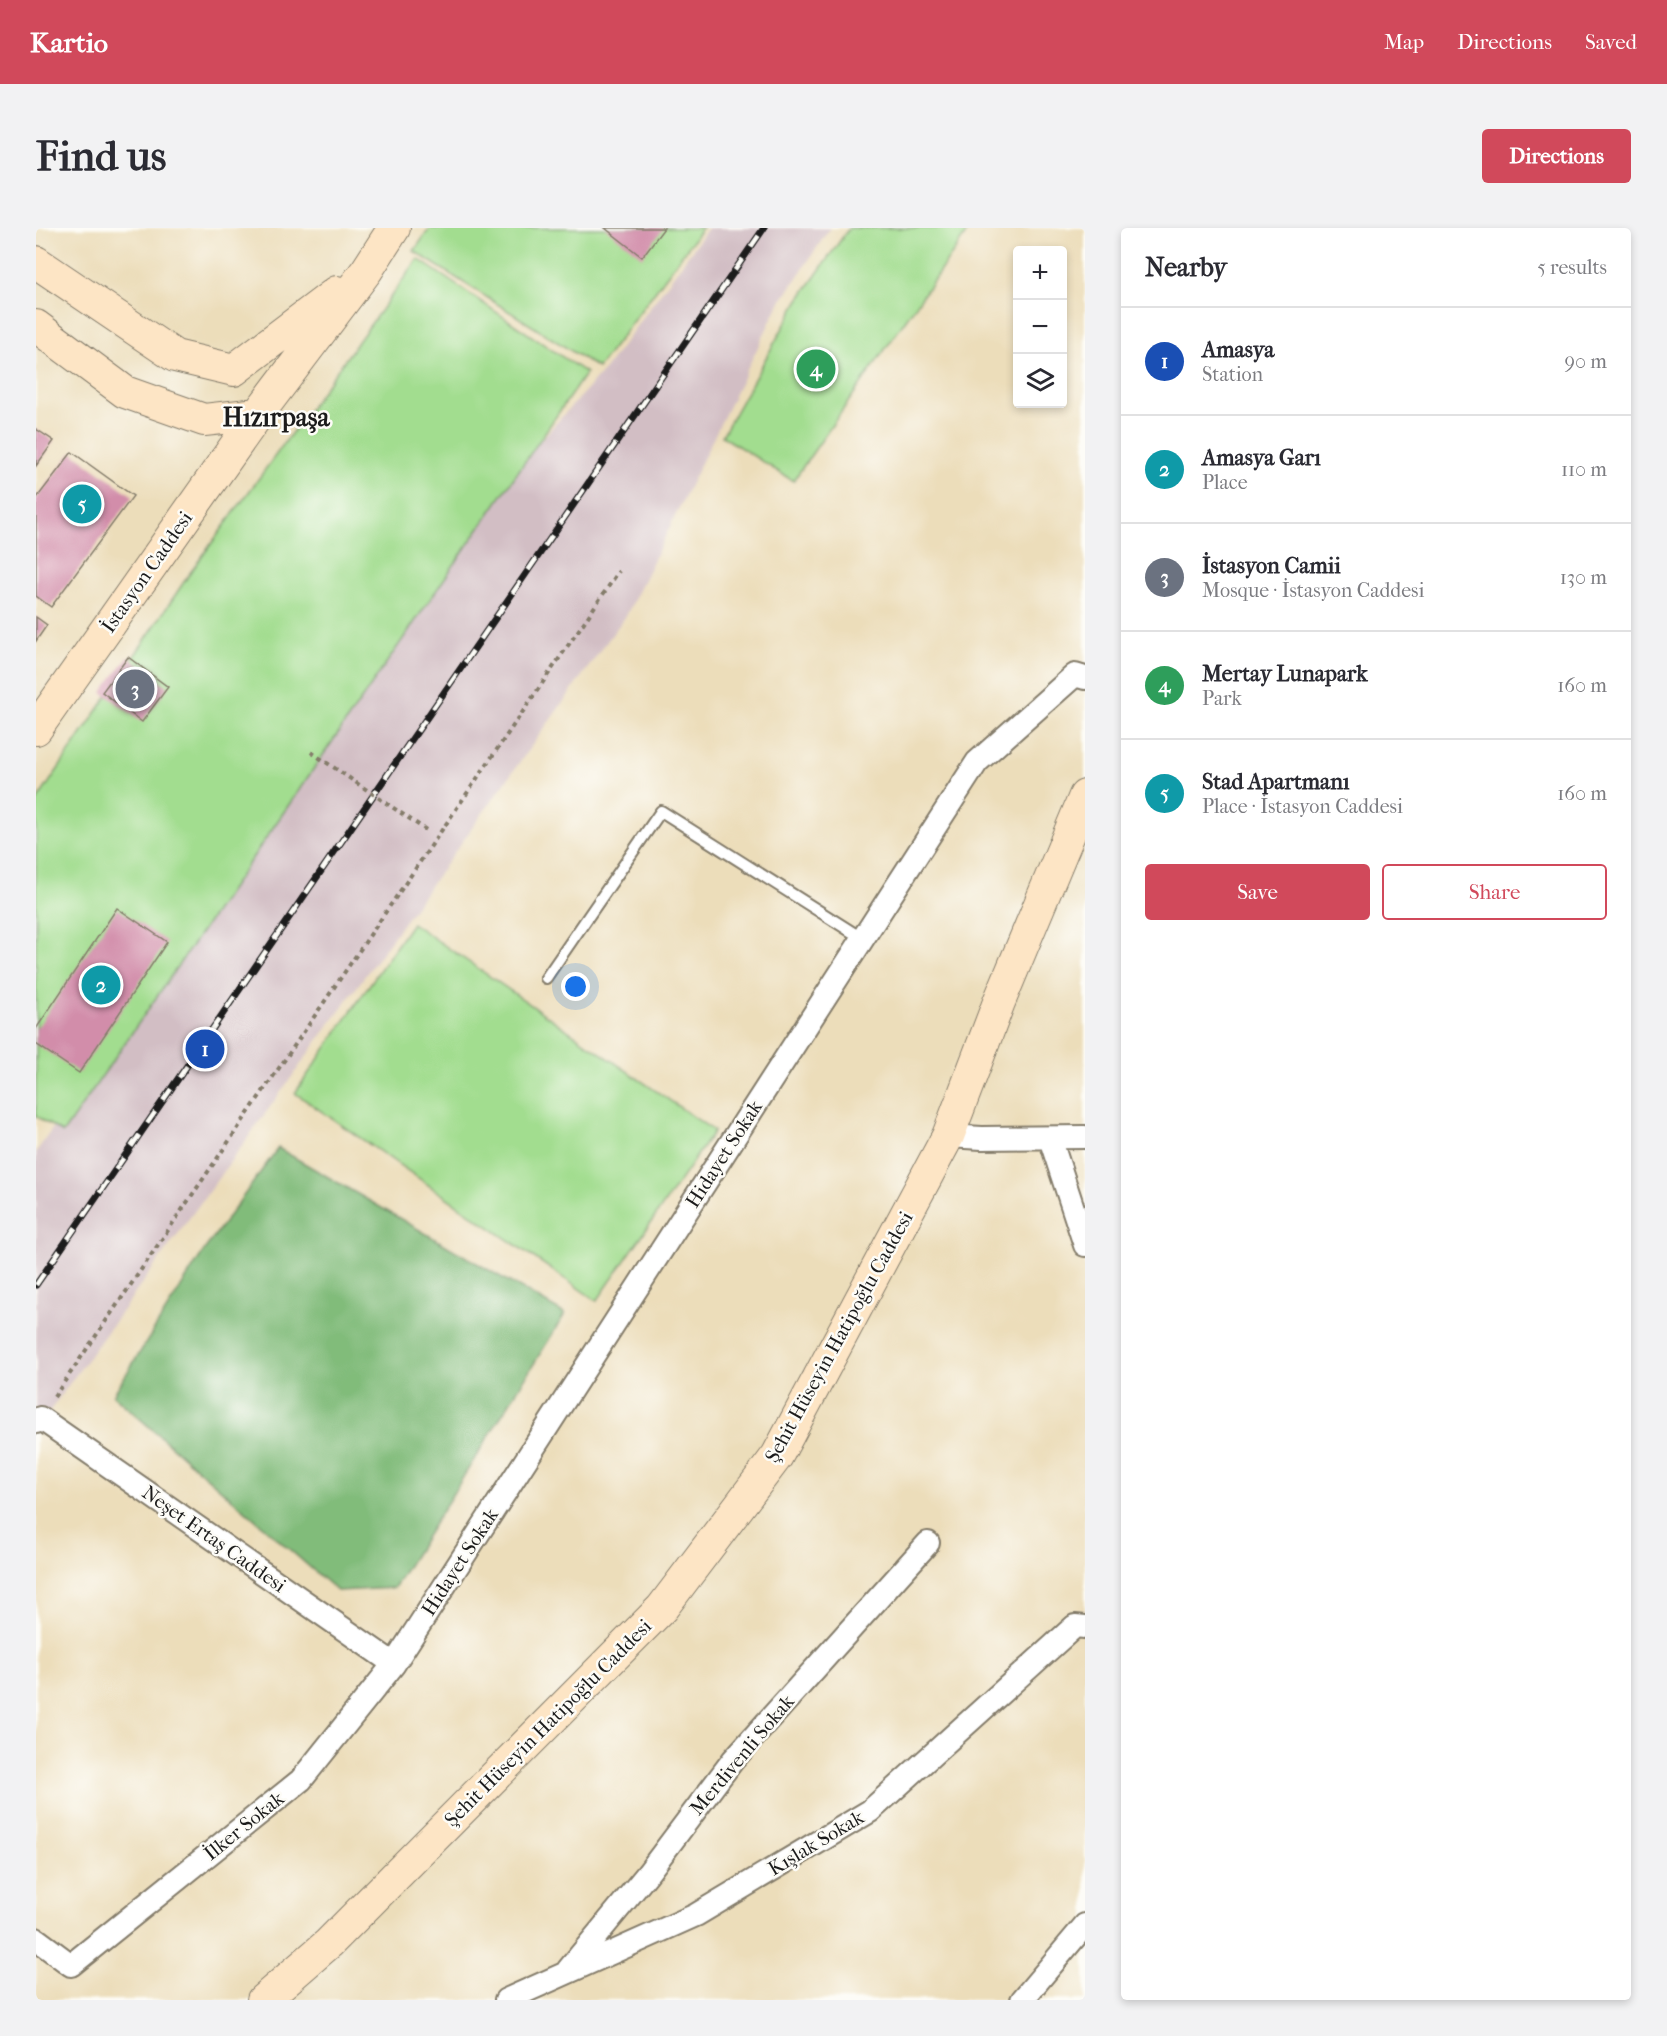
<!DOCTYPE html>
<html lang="en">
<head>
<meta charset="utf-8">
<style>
  body { margin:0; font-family:"IM FELL French Canon",serif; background:#f2f2f3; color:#2b2b33 }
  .controls { position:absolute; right:18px; top:18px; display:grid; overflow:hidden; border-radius:6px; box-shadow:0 3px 9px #0003 }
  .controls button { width:54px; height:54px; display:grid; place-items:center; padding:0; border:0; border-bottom:2px solid #e1e1e2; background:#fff; color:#2b2b33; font:30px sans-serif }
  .you { position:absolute; left:540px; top:759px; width:21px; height:21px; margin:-15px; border:4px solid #fff; border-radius:50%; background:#1a73e8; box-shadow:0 0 0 9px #1a73e833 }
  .badge { display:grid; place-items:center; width:39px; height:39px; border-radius:50%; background:#d1495b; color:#fff; font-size:20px; font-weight:700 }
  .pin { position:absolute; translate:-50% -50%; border:3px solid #fff; box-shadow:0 2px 6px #0006 }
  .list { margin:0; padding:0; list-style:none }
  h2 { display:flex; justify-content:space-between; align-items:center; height:78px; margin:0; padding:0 24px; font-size:26px }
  h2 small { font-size:20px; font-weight:400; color:#7c7c81 }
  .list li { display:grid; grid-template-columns:39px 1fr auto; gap:18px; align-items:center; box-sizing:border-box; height:108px; padding:0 24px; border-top:2px solid #e1e1e2 }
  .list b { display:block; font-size:22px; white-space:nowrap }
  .list p { margin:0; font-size:20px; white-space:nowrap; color:#7c7c81 }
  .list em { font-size:20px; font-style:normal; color:#7c7c81 }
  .actions { display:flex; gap:12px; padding:18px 24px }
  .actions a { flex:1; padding:14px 0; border:2px solid #d1495b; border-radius:6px; text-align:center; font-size:21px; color:#d1495b }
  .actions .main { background:#d1495b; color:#fff }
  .icon { flex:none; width:33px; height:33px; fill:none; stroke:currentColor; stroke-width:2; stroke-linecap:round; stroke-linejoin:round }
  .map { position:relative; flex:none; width:1049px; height:1772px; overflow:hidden; border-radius:6px }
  header { display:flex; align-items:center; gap:36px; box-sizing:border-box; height:84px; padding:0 30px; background:#d1495b; color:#fff }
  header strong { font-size:28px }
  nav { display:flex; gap:33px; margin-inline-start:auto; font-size:21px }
  .intro { display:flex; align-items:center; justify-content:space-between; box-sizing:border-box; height:144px; padding:0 36px }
  h1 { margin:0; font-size:42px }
  .button { padding:15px 27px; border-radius:6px; background:#d1495b; color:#fff; font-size:21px; font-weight:700 }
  main { display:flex; gap:36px; padding:0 36px }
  aside { flex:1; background:#fff; border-radius:6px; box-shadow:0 3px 9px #0003 }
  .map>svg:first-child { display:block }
  .industrial { fill:#d2bec4 }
  .green { fill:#a2dd8f; stroke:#5f7c56; stroke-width:1.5 }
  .forest { fill:#81bc7a; stroke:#4e6c4b; stroke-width:1.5 }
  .building { fill:#d28daa }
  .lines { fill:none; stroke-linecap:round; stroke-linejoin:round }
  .lane-casing { stroke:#847c6b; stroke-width:14 }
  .street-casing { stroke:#847c6b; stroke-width:26 }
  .secondary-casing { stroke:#847c6b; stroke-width:34 }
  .path { stroke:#847c6b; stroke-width:4; stroke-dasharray:4.5 4.5; stroke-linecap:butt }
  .lane { stroke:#fff; stroke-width:10 }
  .street { stroke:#fff; stroke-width:22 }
  .secondary { stroke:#fde5c5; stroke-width:32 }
  .rail-casing { stroke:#1c1c1c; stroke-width:7 }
  .rail { stroke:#fdfcf7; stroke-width:4.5; stroke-dasharray:14; stroke-linecap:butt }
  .path-bridge { stroke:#847c6b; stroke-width:4; stroke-dasharray:4.5 4.5; stroke-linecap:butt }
  .labels { text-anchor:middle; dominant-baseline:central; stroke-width:5; stroke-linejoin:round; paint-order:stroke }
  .street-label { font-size:20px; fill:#1c1c1c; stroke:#fdfcf7 }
  .district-label { font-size:26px; font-weight:bold; fill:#1c1c1c; stroke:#fdfcf7 }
</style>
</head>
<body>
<header>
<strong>Kartio</strong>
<nav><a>Map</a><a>Directions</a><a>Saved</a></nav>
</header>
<div class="intro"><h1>Find us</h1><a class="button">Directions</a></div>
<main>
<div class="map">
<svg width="1049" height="1772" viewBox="0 0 1049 1772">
  <rect width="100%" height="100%" fill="#fdfcf7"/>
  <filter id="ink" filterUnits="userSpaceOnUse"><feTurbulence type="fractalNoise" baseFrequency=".0167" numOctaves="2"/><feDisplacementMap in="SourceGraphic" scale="12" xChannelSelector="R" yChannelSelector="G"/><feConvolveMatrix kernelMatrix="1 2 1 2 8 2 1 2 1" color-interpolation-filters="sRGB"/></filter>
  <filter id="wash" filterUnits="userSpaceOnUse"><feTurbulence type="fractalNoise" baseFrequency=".008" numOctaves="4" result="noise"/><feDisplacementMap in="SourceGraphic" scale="24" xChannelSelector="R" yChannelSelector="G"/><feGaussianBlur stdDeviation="1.35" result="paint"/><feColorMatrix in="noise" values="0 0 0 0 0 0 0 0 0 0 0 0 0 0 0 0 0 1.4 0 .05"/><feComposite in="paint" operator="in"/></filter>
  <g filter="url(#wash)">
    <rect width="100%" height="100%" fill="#ecddba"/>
    <path class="industrial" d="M672 0H794L742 78 591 386 0 1202V924L485 234 569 141Z"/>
    <path class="green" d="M394 0H666L562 140 378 23Z
      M813 0H934L757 253 686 208 762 73Z
      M382 31 550 145 27 905 0 888V574L154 345Z
      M376 695 678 903 561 1073 259 865Z"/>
    <path class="forest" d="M242 920 529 1086 358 1360 301 1363 77 1167 169 1021Z"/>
    <g id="blocks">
      <path class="building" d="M569 0H628L606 29Z
        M0 201 18 213 0 238Z
        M36 224 97 268 15 379 0 368V271Z
        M0 389 11 397 0 413Z
        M92 429 132 459 106 494 66 464Z
        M81 680 131 714 43 845 0 816V801Z"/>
    </g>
  </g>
  <g filter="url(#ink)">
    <use href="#blocks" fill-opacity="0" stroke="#847c6b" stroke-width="1.5"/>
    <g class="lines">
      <defs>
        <path id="lane" d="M510 750 625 583 827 711"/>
        <path id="street" d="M912 908 946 910 1049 909
          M1014 910 1049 1017
          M0 1194 4 1190 358 1436
          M0 1711 35 1737 265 1552 358 1436 941 534 1039 447 1049 450
          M532 1742 612 1645 697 1532 892 1315
          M470 1772 660 1687 834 1583 1039 1398 1049 1399
          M986 1772 1049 1697"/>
        <path id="secondary" d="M0 34 139 128 198 142 301 64
          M0 98 89 164 168 192 222 186
          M0 501 222 186 331 42 358 0
          M227 1772 293 1715 626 1380 741 1228 912 908 963 774 1049 568"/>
      </defs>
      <use href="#lane" class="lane-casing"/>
      <use href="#street" class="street-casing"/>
      <use href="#secondary" class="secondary-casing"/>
      <path class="path" d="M18 1169 583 343"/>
      <use href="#lane" class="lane"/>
      <use href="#street" class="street"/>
      <use href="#secondary" class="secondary"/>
      <defs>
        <path id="rail" d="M0 1057 728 0"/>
      </defs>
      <use href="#rail" class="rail-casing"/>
      <use href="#rail" class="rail"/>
      <path class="path-bridge" d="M275 524 390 602"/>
    </g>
  </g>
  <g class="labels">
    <g class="street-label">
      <text transform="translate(111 344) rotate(-55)">İstasyon Caddesi</text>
      <text transform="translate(688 926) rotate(-57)">Hidayet Sokak</text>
      <text transform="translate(803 1109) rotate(-61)">Şehit Hüseyin Hatipoğlu Caddesi</text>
      <text transform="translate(178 1311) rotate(35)">Neşet Ertaş Caddesi</text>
      <text transform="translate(424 1334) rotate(-57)">Hidayet Sokak</text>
      <text transform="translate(512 1495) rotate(-45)">Şehit Hüseyin Hatipoğlu Caddesi</text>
      <text transform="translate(706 1527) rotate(-50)">Merdivenli Sokak</text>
      <text transform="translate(208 1598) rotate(-39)">İlker Sokak</text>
      <text transform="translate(780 1615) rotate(-31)">Kışlak Sokak</text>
    </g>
    <g class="district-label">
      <text x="240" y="189">Hızırpaşa</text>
    </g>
  </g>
</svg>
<div class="controls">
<button>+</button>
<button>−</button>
<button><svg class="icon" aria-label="layers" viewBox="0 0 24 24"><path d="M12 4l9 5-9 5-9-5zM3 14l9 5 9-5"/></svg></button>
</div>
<div class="you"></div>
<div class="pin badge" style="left:169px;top:821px;background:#1a4fb4">1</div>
<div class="pin badge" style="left:65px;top:757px;background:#0f9aa8">2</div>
<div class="pin badge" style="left:99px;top:461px;background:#6b7280">3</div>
<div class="pin badge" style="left:780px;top:141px;background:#2e9e5b">4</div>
<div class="pin badge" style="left:46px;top:276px;background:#0f9aa8">5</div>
</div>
<aside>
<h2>Nearby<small>5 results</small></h2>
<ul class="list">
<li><span class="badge" style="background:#1a4fb4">1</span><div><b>Amasya</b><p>Station</p></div><em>90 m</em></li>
<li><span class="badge" style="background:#0f9aa8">2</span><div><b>Amasya Garı</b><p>Place</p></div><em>110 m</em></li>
<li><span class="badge" style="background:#6b7280">3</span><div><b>İstasyon Camii</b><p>Mosque · İstasyon Caddesi</p></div><em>130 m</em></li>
<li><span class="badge" style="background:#2e9e5b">4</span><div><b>Mertay Lunapark</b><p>Park</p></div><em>160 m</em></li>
<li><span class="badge" style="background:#0f9aa8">5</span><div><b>Stad Apartmanı</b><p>Place · İstasyon Caddesi</p></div><em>160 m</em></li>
</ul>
<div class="actions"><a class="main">Save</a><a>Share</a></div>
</aside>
</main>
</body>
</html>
